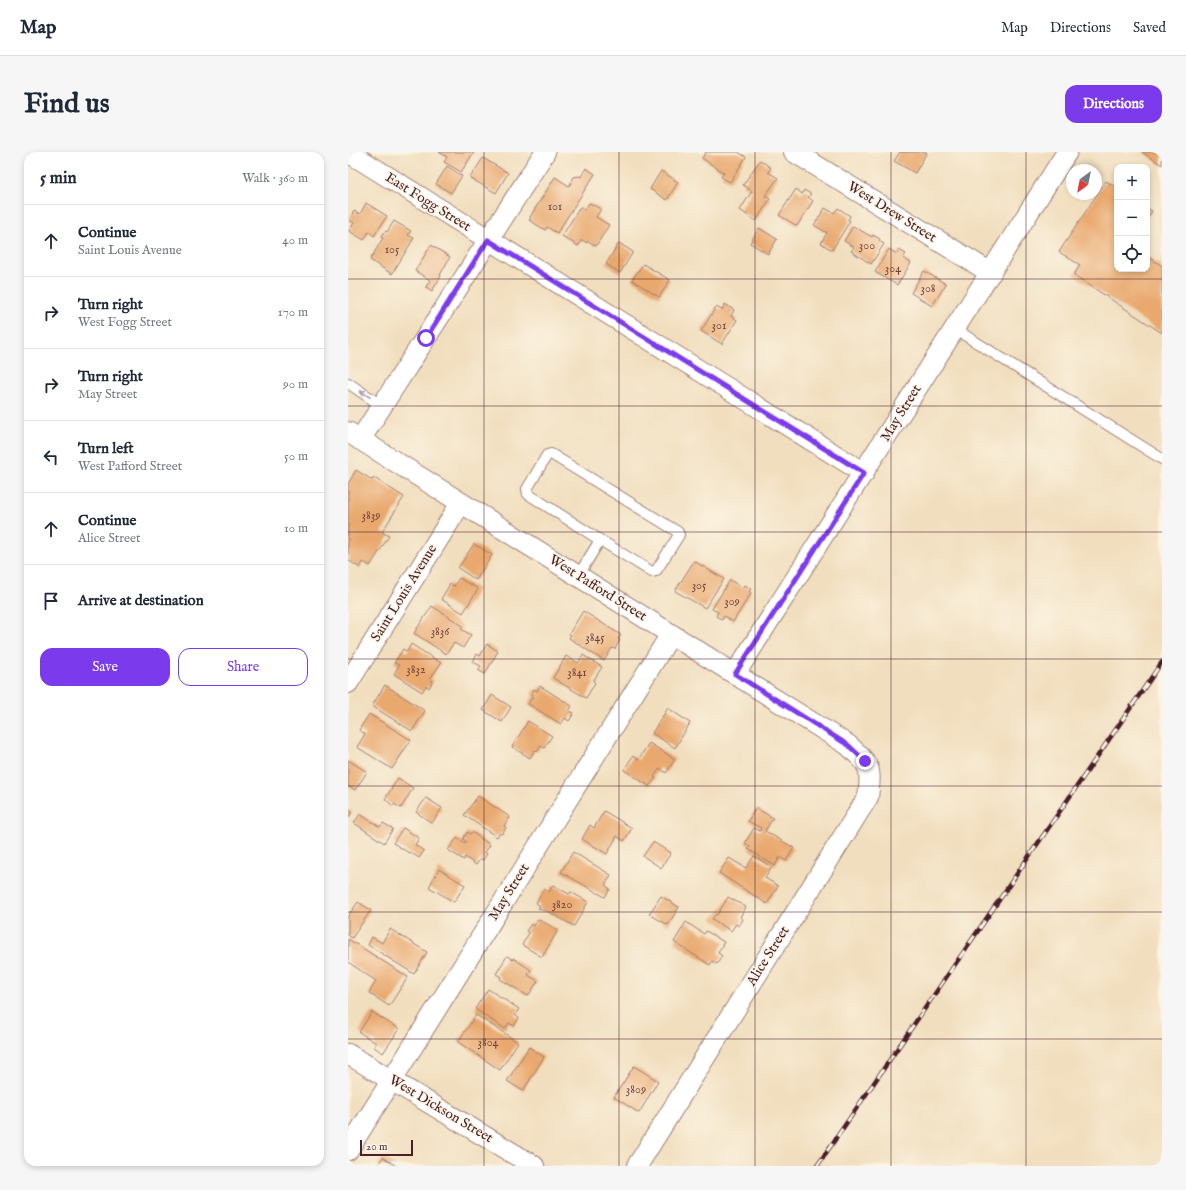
<!DOCTYPE html>
<html lang="en">
<head>
<meta charset="utf-8">
<style>
  body { margin:0; font-family:"IM FELL English",serif; background:#f6f6f7; color:#1f2937 }
  .controls { position:absolute; right:12px; top:12px; display:grid; overflow:hidden; border-radius:8px; box-shadow:0 2px 6px #0003 }
  .controls button { width:36px; height:36px; display:grid; place-items:center; padding:0; border:0; border-bottom:1px solid #e0e1e3; background:#fff; color:#1f2937; font:20px sans-serif }
  .compass { position:absolute; left:718px; top:12px; width:36px; height:36px; border-radius:50%; background:#fff; box-shadow:0 2px 6px #0003; rotate:212deg }
  .scale { position:absolute; left:12px; bottom:10px; width:53px; box-sizing:border-box; padding-left:4px; border:2px solid #4a1f2b; border-top:0; font-size:11px; line-height:14px; white-space:nowrap; color:#4a1f2b; -webkit-text-stroke:3px #fcf5e5; paint-order:stroke }
  .stop { position:absolute; width:12px; height:12px; margin:-9px; border:3px solid #7c3aed; border-radius:50%; background:#fff }
  .stop.end { background:#7c3aed; border-color:#fff; box-shadow:0 1px 4px #0008 }
  .list { margin:0; padding:0; list-style:none }
  h2 { display:flex; justify-content:space-between; align-items:center; height:52px; margin:0; padding:0 16px; font-size:17px }
  h2 small { font-size:13px; font-weight:400; color:#747a83 }
  .list li { display:grid; grid-template-columns:26px 1fr auto; gap:12px; align-items:center; box-sizing:border-box; height:72px; padding:0 16px; border-top:1px solid #e0e1e3 }
  .list b { display:block; font-size:15px; white-space:nowrap }
  .list p { margin:0; font-size:13px; white-space:nowrap; color:#747a83 }
  .list em { font-size:13px; font-style:normal; color:#747a83 }
  .actions { display:flex; gap:8px; padding:12px 16px }
  .actions a { flex:1; padding:9px 0; border:1px solid #7c3aed; border-radius:12px; text-align:center; font-size:14px; color:#7c3aed }
  .actions .main { background:#7c3aed; color:#fff }
  .icon { flex:none; width:22px; height:22px; fill:none; stroke:currentColor; stroke-width:2; stroke-linecap:round; stroke-linejoin:round }
  .map { position:relative; flex:none; width:814px; height:1014px; overflow:hidden; border-radius:12px }
  header { display:flex; align-items:center; gap:24px; box-sizing:border-box; height:56px; padding:0 20px; background:#fff; border-bottom:1px solid #e0e1e3 }
  header strong { font-size:19px }
  nav { display:flex; gap:22px; margin-inline-start:auto; font-size:14px }
  .intro { display:flex; align-items:center; justify-content:space-between; box-sizing:border-box; height:96px; padding:0 24px }
  h1 { margin:0; font-size:28px }
  .button { padding:10px 18px; border-radius:12px; background:#7c3aed; color:#fff; font-size:14px; font-weight:700 }
  main { display:flex; gap:24px; padding:0 24px }
  aside { flex:1; background:#fff; border-radius:12px; box-shadow:0 2px 6px #0003 }
  .map>svg:first-child { display:block }
  .building { fill:#e9a96e }
  .lines { fill:none; stroke-linecap:round; stroke-linejoin:round }
  .lane-casing { stroke:#9e7e74; stroke-width:12 }
  .street-casing { stroke:#9e7e74; stroke-width:22 }
  .lane { stroke:#fff; stroke-width:10 }
  .street { stroke:#fff; stroke-width:20 }
  .rail-casing { stroke:#4a1f2b; stroke-width:4.5 }
  .rail { stroke:#fcf5e5; stroke-width:3; stroke-dasharray:9; stroke-linecap:butt }
  .oneway { stroke:#ae9aa0 }
  .route { stroke:#7c3aed; stroke-width:5 }
  .grid { fill:none; stroke:#4a1f2b; stroke-width:1; stroke-opacity:0.55 }
  .labels { text-anchor:middle; dominant-baseline:central; stroke-width:3; stroke-linejoin:round; paint-order:stroke }
  .number-label { font-size:12px; fill:#72423c }
  .street-label { font-size:14px; fill:#4a1f2b; stroke:#fcf5e5 }
</style>
</head>
<body>
<header>
<strong>Map</strong>
<nav><a>Map</a><a>Directions</a><a>Saved</a></nav>
</header>
<div class="intro"><h1>Find us</h1><a class="button">Directions</a></div>
<main>
<aside>
<h2>5 min<small>Walk · 360 m</small></h2>
<ul class="list">
<li><svg class="icon" aria-label="ahead" viewBox="0 0 24 24"><path d="M12 20V5M6 11l6-6 6 6"/></svg><div><b>Continue</b><p>Saint Louis Avenue</p></div><em>40 m</em></li>
<li><svg class="icon" aria-label="right" viewBox="0 0 24 24"><path d="M7 20v-9h11M14 6l5 5-5 5"/></svg><div><b>Turn right</b><p>West Fogg Street</p></div><em>170 m</em></li>
<li><svg class="icon" aria-label="right" viewBox="0 0 24 24"><path d="M7 20v-9h11M14 6l5 5-5 5"/></svg><div><b>Turn right</b><p>May Street</p></div><em>90 m</em></li>
<li><svg class="icon" aria-label="left" viewBox="0 0 24 24"><path d="M17 20v-9H6M10 6l-5 5 5 5"/></svg><div><b>Turn left</b><p>West Pafford Street</p></div><em>50 m</em></li>
<li><svg class="icon" aria-label="ahead" viewBox="0 0 24 24"><path d="M12 20V5M6 11l6-6 6 6"/></svg><div><b>Continue</b><p>Alice Street</p></div><em>10 m</em></li>
<li><svg class="icon" aria-label="arrive" viewBox="0 0 24 24"><path d="M6 21V4h12l-3 4 3 4H6"/></svg><div><b>Arrive at destination</b></div></li>
</ul>
<div class="actions"><a class="main">Save</a><a>Share</a></div>
</aside>
<div class="map">
<svg width="814" height="1014" viewBox="0 0 814 1014">
  <rect width="100%" height="100%" fill="#fcf5e5"/>
  <filter id="ink" filterUnits="userSpaceOnUse"><feTurbulence type="fractalNoise" baseFrequency=".025" numOctaves="2"/><feDisplacementMap in="SourceGraphic" scale="8" xChannelSelector="R" yChannelSelector="G"/><feConvolveMatrix kernelMatrix="1 2 1 2 8 2 1 2 1" color-interpolation-filters="sRGB"/></filter>
  <filter id="wash" filterUnits="userSpaceOnUse"><feTurbulence type="fractalNoise" baseFrequency=".012" numOctaves="4" result="noise"/><feDisplacementMap in="SourceGraphic" scale="16" xChannelSelector="R" yChannelSelector="G"/><feGaussianBlur stdDeviation="0.9" result="paint"/><feColorMatrix in="noise" values="0 0 0 0 0 0 0 0 0 0 0 0 0 0 0 0 0 1.4 0 .05"/><feComposite in="paint" operator="in"/></filter>
  <g filter="url(#wash)">
    <rect width="100%" height="100%" fill="#f1debe"/>
    <g id="blocks">
      <path class="building" d="M91 0H126L113 20 96 10 99 5Z
        M358 0H390L398 5 382 30 373 25 376 21 354 6Z
        M552 0H579L567 21 546 9Z
        M794 0H814V13Z
        M135 6 160 21 148 41 122 26Z
        M412 8 423 16 420 20 430 26 417 44 422 47 408 69 392 58 404 39 395 33Z
        M99 14 114 24 103 41 88 32Z
        M238 16 247 22 209 81 199 75 197 78 181 68 183 66 182 65 207 25 221 34 226 25 231 24 233 25Z
        M313 19 330 30 319 48 302 37Z
        M758 29 769 36V117H799V104L814 114V181L726 123 732 113 711 100Z
        M448 37 454 42 456 38 463 42 460 45 465 49 449 74 431 63Z
        M18 51 39 64 26 84 21 80 16 88 1 79 6 71 1 68 6 59 12 62Z
        M241 51 253 57 248 65 261 73 248 94 240 89 239 91 234 88 230 94 214 84 232 55 237 58Z
        M477 56 486 61 490 56 502 64 500 68 502 69 484 98 473 91 479 81 466 73Z
        M799 56 804 59 799 66Z
        M46 69 63 79 60 83 66 86 44 122 22 108 35 86 33 85 37 79 39 80Z
        M505 74 524 85 525 83 532 87 531 89 536 92 523 112 503 99 506 95 496 89Z
        M411 76 429 87 420 102 402 91Z
        M271 91 285 100 272 121 258 112Z
        M83 93 102 105 92 123 93 124 84 139 78 135 82 128 67 119Z
        M541 97 549 102 551 98 558 102 555 106 563 111 549 133 527 120Z
        M295 112 322 128 311 145 284 128Z
        M576 119 598 132 584 154 563 141Z
        M377 152 386 158 383 164 389 168 374 192 353 179 368 155 374 158Z
        M8 318 24 328 26 326 56 345 34 380 41 384 22 414 15 410 12 416 0 408V332Z
        M126 392 144 403 128 428 110 416Z
        M346 409 376 427 357 456 327 439Z
        M111 426 130 437 115 461 93 447 102 432 106 434Z
        M382 428 395 436 397 433 403 437 401 439 403 441 385 470 376 464 374 468 368 464 370 460 364 457Z
        M84 454 115 474 113 477 123 483 115 496 106 491 98 502 66 481Z
        M235 459 273 483 270 487 272 488 267 497 264 496 256 509 221 486 223 483 221 482Z
        M63 492 93 511 82 527 85 529 81 536 78 534 74 540 46 522 51 513 46 511 55 497 59 500Z
        M139 492 150 499 137 522 130 518 133 514 125 510 129 502 132 504Z
        M235 503 254 515 245 529 247 531 238 546 205 526 218 504 230 511Z
        M37 533 77 559 64 579 24 554Z
        M192 534 224 554 221 559 226 561 221 569 217 566 213 572 180 552 185 544 183 543 186 537 189 539Z
        M144 543 163 555 154 570 135 558Z
        M320 556 342 571 327 596 304 581Z
        M21 562 63 588 44 617 9 595 17 582 11 578Z
        M180 569 204 584 196 596 193 594 189 600 187 598 182 606 164 595Z
        M301 591 327 607 318 621 312 616 306 625 308 626 301 634 276 618 285 604 290 608Z
        M0 608 19 620 7 638 0 634Z
        M50 626 65 636 53 656 46 652 45 654 37 647Z
        M130 644 162 665 156 674 158 676 154 682 152 681 149 685 116 663Z
        M78 646 94 656 84 671 68 660Z
        M408 656 425 666 417 679 446 696 438 709 432 705 427 714 400 697 402 695 397 691 406 676 412 679 413 676 400 669Z
        M0 658 4 660 0 666Z
        M256 659 284 676 276 689 269 684 259 702 234 687 242 673 246 676Z
        M12 662 32 675 35 671 45 677 36 691 6 671Z
        M55 676 71 686 67 693 76 699 71 706 62 700 61 701 45 691Z
        M119 680 122 682 124 680 142 693 137 700 139 702 135 708 132 707 128 713 117 705 116 708 100 698 109 686 117 691 118 689 115 687Z
        M305 690 323 701 313 716 295 704Z
        M225 700 263 723 257 733 262 737 257 745 213 720Z
        M406 704 424 715 417 726 430 734 419 752 371 721 381 706 398 716Z
        M91 717 117 733 106 750 81 735Z
        M205 733 221 742 223 740 240 750 226 774 197 758 196 759 190 756 192 754 188 751 196 737 201 740Z
        M313 744 331 755 320 773 301 762Z
        M380 745 398 755 392 765 395 767 391 774 388 772 383 779 364 767 368 762 369 763Z
        M10 750 23 758 4 786 0 783V764Z
        M190 767 210 778 194 805 174 793 181 781 178 779 183 772 186 774Z
        M338 770 356 782 358 779 376 790 370 801 374 804 369 812 364 809 362 813 326 790Z
        M42 777 79 800 66 822 20 793 24 785 34 791Z
        M0 787 60 825 41 854 21 841 28 829 0 810Z
        M159 804 165 808V806L183 818 180 823 190 829 180 844 152 827 153 825 148 822Z
        M140 837 171 857 167 863 171 866 166 874 161 871 157 877 127 857Z
        M24 860 51 877 35 901 26 895 28 891 11 880Z
        M128 863 170 890 152 918 110 890Z
        M181 895 196 905 175 939 159 929Z
        M286 914 310 929 291 961 266 945Z
        M35 1005 48 1014H29Z"/>
    </g>
  </g>
  <g filter="url(#ink)">
    <use href="#blocks" fill-opacity="0" stroke="#9e7e74" stroke-width="1"/>
    <g class="lines">
      <defs>
        <path id="lane" d="M607 177 814 307
          M0 231 34 254
          M230 424 252 388 304 420 308 419 331 383 330 380 203 302 199 303 179 337 180 342 252 388"/>
        <path id="street" d="M0 0 516 321
          M446 0 643 121
          M0 280 500 593C522 613 524 615 520 645L289 1014
          M12 288 197 0
          M387 522 719 0
          M0 531 113 351
          M0 902 186 1014
          M0 998 323 482"/>
      </defs>
      <use href="#lane" class="lane-casing"/>
      <use href="#street" class="street-casing"/>
      <use href="#lane" class="lane"/>
      <use href="#street" class="street"/>
      <defs>
        <path id="rail" d="M469 1014 814 510"/>
      </defs>
      <use href="#rail" class="rail-casing"/>
      <use href="#rail" class="rail"/>
    </g>
    <defs><path id="oneway-shaft" d="M-6 0H5M1.5-3L5.5 0L1.5 3" fill="none" stroke-width="1.6" stroke-linecap="round" stroke-linejoin="round"/></defs>
    <use class="oneway" href="#oneway-shaft" transform="translate(17 242) rotate(-147)"/>
  </g>
  <g class="lines" filter="url(#ink)">
    <path class="route" d="M78 186 140 88 516 321 387 522 500 593 517 609"/>
  </g>
  <path class="grid" d="M136 0V1014M271 0V1014M407 0V1014M543 0V1014M678 0V1014M0 127H814M0 254H814M0 380H814M0 507H814M0 634H814M0 760H814M0 887H814"/>
  <g class="labels">
    <g class="number-label">
      <text x="207" y="54">101</text>
      <text x="519" y="93">300</text>
      <text x="44" y="97">105</text>
      <text x="545" y="116">304</text>
      <text x="580" y="136">308</text>
      <text x="371" y="173">301</text>
      <text x="23" y="363">3839</text>
      <text x="351" y="433">305</text>
      <text x="384" y="449">309</text>
      <text x="92" y="479">3836</text>
      <text x="247" y="485">3845</text>
      <text x="68" y="517">3832</text>
      <text x="229" y="520">3841</text>
      <text x="214" y="752">3820</text>
      <text x="140" y="890">3804</text>
      <text x="288" y="937">3809</text>
    </g>
    <g class="street-label">
      <text transform="translate(80 50) rotate(32)">East Fogg Street</text>
      <text transform="translate(544 60) rotate(32)">West Drew Street</text>
      <text transform="translate(553 261) rotate(-58)">May Street</text>
      <text transform="translate(250 436) rotate(32)">West Pafford Street</text>
      <text transform="translate(56 441) rotate(-58)">Saint Louis Avenue</text>
      <text transform="translate(161 740) rotate(-58)">May Street</text>
      <text transform="translate(420 804) rotate(-58)">Alice Street</text>
      <text transform="translate(93 957) rotate(31)">West Dickson Street</text>
    </g>
  </g>
</svg>
<div class="controls">
<button>+</button>
<button>−</button>
<button><svg class="icon" aria-label="locate" viewBox="0 0 24 24"><circle cx="12" cy="12" r="6"/><path d="M12 2v4M12 18v4M2 12h4M18 12h4"/></svg></button>
</div>
<svg class="compass" viewBox="-18 -18 36 36"><path d="M0-13l5 13h-10z" fill="#e53935"/><path d="M0 13l5-13h-10z" fill="#747a83"/></svg>
<div class="scale">20 m</div>
<div class="stop" style="left:78px;top:186px"></div>
<div class="stop end" style="left:517px;top:609px"></div>
</div>
</main>
</body>
</html>
